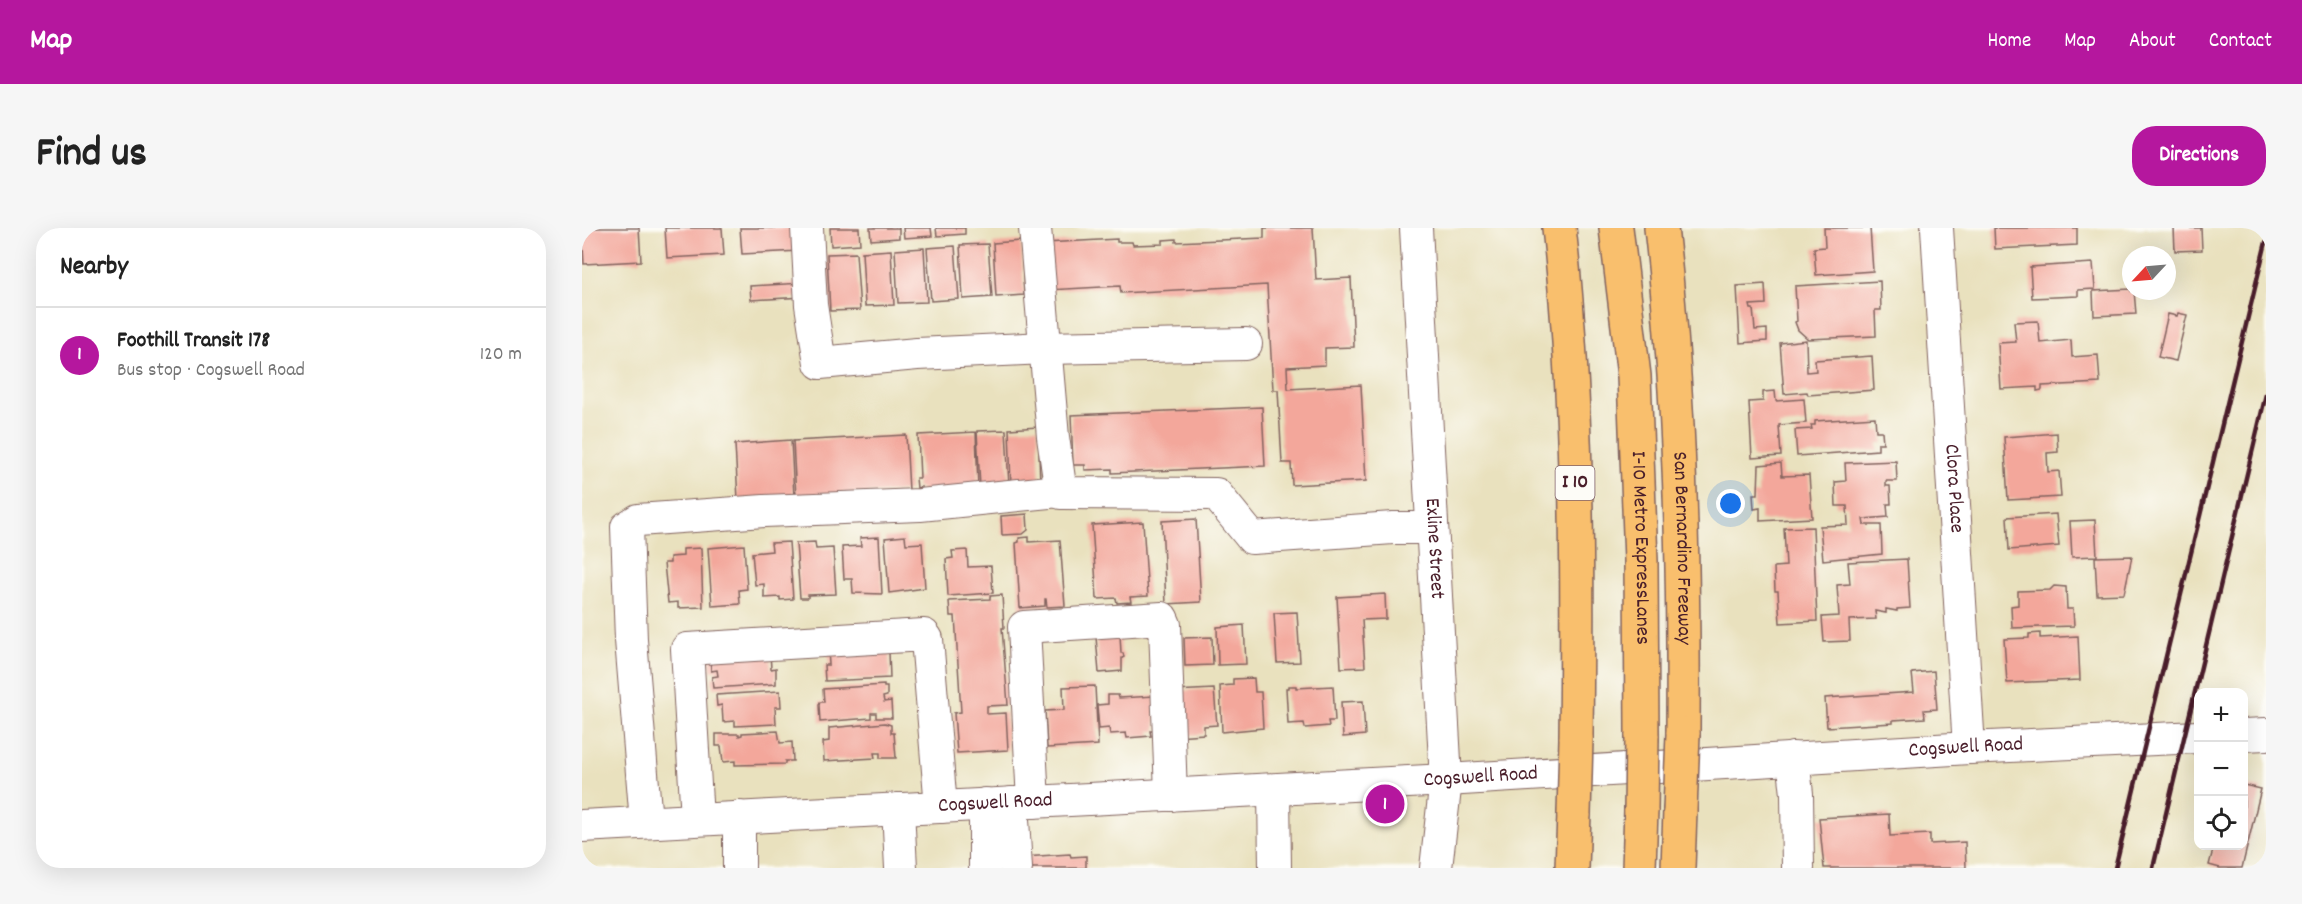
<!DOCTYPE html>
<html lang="en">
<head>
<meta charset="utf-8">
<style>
  body { margin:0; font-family:Dekko,sans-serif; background:#f6f6f6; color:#222 }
  .controls { position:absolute; right:18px; bottom:18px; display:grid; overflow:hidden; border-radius:12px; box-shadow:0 6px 24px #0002 }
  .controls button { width:54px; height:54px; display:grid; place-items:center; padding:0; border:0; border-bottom:2px solid #e0e0e0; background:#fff; color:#222; font:30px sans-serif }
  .compass { position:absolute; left:1540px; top:18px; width:54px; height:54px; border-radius:50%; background:#fff; box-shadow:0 6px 24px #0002; rotate:244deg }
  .you { position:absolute; left:1149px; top:276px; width:21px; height:21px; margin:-15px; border:4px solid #fff; border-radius:50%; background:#1a73e8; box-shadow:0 0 0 9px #1a73e833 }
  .badge { display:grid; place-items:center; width:39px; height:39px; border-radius:50%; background:#b5179e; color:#fff; font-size:20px; font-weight:700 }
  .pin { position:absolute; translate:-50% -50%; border:3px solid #fff; box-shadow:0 2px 6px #0006 }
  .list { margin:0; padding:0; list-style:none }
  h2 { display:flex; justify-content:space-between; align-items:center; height:78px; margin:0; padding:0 24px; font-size:26px }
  h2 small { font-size:20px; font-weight:400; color:#767676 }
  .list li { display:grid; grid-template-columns:39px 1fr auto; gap:18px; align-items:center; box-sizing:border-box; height:96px; padding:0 24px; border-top:2px solid #e0e0e0 }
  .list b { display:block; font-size:22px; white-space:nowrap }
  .list p { margin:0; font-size:20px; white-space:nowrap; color:#767676 }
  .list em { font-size:20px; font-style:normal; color:#767676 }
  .icon { flex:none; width:33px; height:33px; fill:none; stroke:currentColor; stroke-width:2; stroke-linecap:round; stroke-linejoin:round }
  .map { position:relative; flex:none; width:1684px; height:640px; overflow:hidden; border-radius:24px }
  header { display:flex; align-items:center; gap:36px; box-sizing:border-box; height:84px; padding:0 30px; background:#b5179e; color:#fff }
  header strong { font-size:28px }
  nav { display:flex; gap:33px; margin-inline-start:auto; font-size:21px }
  .intro { display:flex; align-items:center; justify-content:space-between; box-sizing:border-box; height:144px; padding:0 36px }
  h1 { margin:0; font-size:42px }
  .button { padding:15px 27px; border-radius:24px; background:#b5179e; color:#fff; font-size:21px; font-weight:700 }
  main { display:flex; gap:36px; padding:0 36px }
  aside { flex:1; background:#fff; border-radius:24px; box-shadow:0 6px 24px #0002 }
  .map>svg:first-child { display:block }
  .building { fill:#f3a79b }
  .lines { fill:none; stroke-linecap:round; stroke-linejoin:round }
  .minor-casing { stroke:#82635e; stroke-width:34 }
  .highway-casing { stroke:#82635e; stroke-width:36 }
  .minor { stroke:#fff; stroke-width:32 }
  .highway { stroke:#f9bf6d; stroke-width:33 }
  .rail { stroke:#4a1f2b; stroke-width:4.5 }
  .highway-bridge-casing { stroke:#82635e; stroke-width:36; stroke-linecap:butt }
  .highway-bridge { stroke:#f9bf6d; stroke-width:33 }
  .labels { text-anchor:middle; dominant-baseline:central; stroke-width:4.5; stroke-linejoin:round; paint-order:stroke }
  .shield { fill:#fdfcf7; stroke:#806168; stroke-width:1.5 }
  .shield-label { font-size:20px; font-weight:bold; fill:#4a1f2b }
  .street-label { font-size:21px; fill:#4a1f2b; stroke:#fdfcf7 }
</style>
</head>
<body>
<header>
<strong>Map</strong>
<nav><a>Home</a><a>Map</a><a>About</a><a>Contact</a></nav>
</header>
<div class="intro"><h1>Find us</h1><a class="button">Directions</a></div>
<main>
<aside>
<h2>Nearby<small></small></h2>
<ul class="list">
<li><span class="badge">1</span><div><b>Foothill Transit 178</b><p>Bus stop · Cogswell Road</p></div><em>120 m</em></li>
</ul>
</aside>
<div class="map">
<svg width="1684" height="640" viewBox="0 0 1684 640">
  <rect width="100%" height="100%" fill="#fdfcf7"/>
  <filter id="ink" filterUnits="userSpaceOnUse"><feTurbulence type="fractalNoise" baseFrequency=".0167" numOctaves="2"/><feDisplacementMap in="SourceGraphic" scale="12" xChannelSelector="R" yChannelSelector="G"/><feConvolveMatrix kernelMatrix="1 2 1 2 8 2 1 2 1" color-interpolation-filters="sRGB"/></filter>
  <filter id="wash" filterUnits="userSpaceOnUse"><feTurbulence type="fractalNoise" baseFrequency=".008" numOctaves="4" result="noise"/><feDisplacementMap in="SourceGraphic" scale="24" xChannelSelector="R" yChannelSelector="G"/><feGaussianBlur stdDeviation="1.35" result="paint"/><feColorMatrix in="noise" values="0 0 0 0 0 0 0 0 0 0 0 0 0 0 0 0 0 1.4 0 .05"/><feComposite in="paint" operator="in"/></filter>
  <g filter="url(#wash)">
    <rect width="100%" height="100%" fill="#e9e1be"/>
    <g id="blocks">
      <path class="building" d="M0 0H57L59 33 2 36Z
        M83 0H140L142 27 85 30Z
        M158 0H215L217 23 160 26Z
        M248 0H277L278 16 249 18Z
        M288 0H317V10L289 12Z
        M321 0H349L350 8 322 10Z
        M354 0H383V6L355 8Z
        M682 0H731L734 52 769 50 772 119 743 120V137L705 139 706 161 779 157 784 253 710 257 709 235H700L696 162H691L685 57 539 65 538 58 466 62 463 15 535 11V14H550L551 17 581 16V12L594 11V14L682 10Z
        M1242 0H1288L1291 43 1234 47 1232 20 1243 19Z
        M1412 0H1495V17L1413 21Z
        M1592 0H1619L1620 22 1593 23Z
        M439 13 442 67 414 69 411 15Z
        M406 16 410 69 381 71 378 17Z
        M373 18 377 71 349 73 345 20Z
        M342 20 345 74 316 75 313 22Z
        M309 22 312 77 283 78 280 24Z
        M274 25 278 82 248 83 245 26Z
        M1511 35 1513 61 1496 62V68L1450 70 1448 39Z
        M1298 53 1299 82H1293L1294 108 1226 111 1216 102 1213 94 1215 93 1213 58Z
        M221 55 222 69 169 72 168 58Z
        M1183 56 1184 76 1168 77 1169 81H1171L1173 102 1185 101V113L1158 115 1155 58Z
        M1549 61V63H1552L1554 86 1512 88 1511 63Z
        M1596 85 1605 87 1594 133 1576 129 1586 86 1595 88Z
        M1456 93 1458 115 1489 112 1490 129 1516 127 1518 155 1460 158V162L1455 163V159L1419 161 1416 115 1434 114 1432 94Z
        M1224 112 1225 144 1234 143 1233 132 1290 128 1292 162 1226 167 1225 164 1202 166 1198 115Z
        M1193 163 1194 173 1222 171 1224 195 1197 197 1199 228 1170 230 1167 174 1181 173V164Z
        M680 179 683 238 530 245V241L503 242V237H491L489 187Z
        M1293 189 1294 203H1300L1301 215H1296V222L1215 228 1213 202 1230 201 1229 197H1233V193Z
        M456 199 458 256 429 258 427 201Z
        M424 202 427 258 398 259 395 203Z
        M394 204 396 260 339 263V259L335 260 334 250H338L336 207Z
        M1475 205 1476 224 1465 225 1466 244 1477 243 1479 269 1426 272 1422 209Z
        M324 207 327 263 214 269 211 213Z
        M209 212 212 269 156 272 153 216Z
        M1314 233 1315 253H1304V258H1308L1309 276H1305L1306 289 1281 291 1282 297H1299L1300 326 1241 332 1238 298 1266 297 1265 278H1254L1253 254 1264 253 1263 235Z
        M1199 235 1200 248 1227 247 1230 290 1178 293V280L1172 281 1171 266H1176L1177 237Z
        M445 286 446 302 441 306 420 307 419 288Z
        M1474 286 1477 318 1427 322 1425 289Z
        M614 291 619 374 584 376 580 293Z
        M1513 292 1515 328 1490 329 1488 293Z
        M561 294 566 368 548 369 549 374 535 375 534 370 515 371 510 297Z
        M1231 299 1235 393 1198 395 1196 363H1193L1192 339 1204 338 1202 300Z
        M323 308 324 316 340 315 343 360 307 365 303 310Z
        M297 309 300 366 271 365 270 351H262L260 319 279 318 278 310Z
        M447 309V314L478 312 483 378 465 379 464 371H463V378L438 380 434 315 437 314V310Z
        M207 314 211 371 198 372V369L182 370V356L173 357 170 325 190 323 189 315Z
        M233 314 234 321 251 320 254 366 226 367V370H218L214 315Z
        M162 317 165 361 157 362 158 376 130 378 126 320Z
        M119 320 121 379 96 380V374L86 375 82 335H88V329L101 328V321Z
        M385 322 386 339 409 338 411 365 366 368 364 331 371 330 370 323Z
        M1550 328 1542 366 1515 367 1513 329Z
        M1325 331 1328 380 1315 381V383L1304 381V385L1293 383 1294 391 1267 392 1268 413 1242 414 1240 389 1257 388 1255 357 1268 356 1266 334Z
        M1472 358 1484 359 1485 381H1491L1492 398 1430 400 1429 378 1436 377V363L1468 362Z
        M803 366 804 391 780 392 783 439 759 440 755 369Z
        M420 367 422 400H420L426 477 405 478V486L424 485 426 522 375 525 372 485 379 484 373 388H368L367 373 408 371V368Z
        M715 384 718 434 695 435 692 385Z
        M662 397 664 436 636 437 635 399Z
        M1458 405V410L1496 408 1498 452 1425 455 1422 411 1447 410V406Z
        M538 407 539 425H541L542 429 540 430V443L517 445 514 409Z
        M630 409 631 437 603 438 602 410Z
        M246 421 307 424 308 450 243 453 242 437H247Z
        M188 424 189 441 194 440V456L131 460 130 449 136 448 135 442 129 443 128 428Z
        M1352 443 1355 481 1342 482 1343 490 1311 492V495L1245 499 1243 470 1332 464 1330 445Z
        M672 450 673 464H679L681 500 640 504 638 458 651 457V451Z
        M302 457V459H305V468L301 469 302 474 309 473 310 490H294V485H289V490L238 494 237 477 238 474H242L241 461Z
        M513 458 516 517 465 520 463 483 482 482 481 459Z
        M707 458H714V460L751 458 753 493H746L747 498 723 500 722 495 706 496 704 460H707Z
        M632 461 635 497 622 498V506L594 508 592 463Z
        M198 463 199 479H193L194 496 153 498V493L141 494 140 477 135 478 134 467Z
        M526 467H536L537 470 573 468 574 503H568L569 508 545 510 544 505 528 506 527 500 517 501 515 477 526 476Z
        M781 473 783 507 761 509 759 474Z
        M303 495 309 497V505H312L314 530H298V525H292L293 530 242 533 241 514 247 513V500Z
        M196 503 198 515 210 514 211 533H203V536L153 537V533L141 534 139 518H134V506H157V508L160 507V505Z
        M1662 557 1679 561 1660 640H1638L1627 637 1632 618H1662Z
        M1307 586 1308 608 1348 606V616L1383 614 1384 640H1242L1237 590Z
        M488 626 489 629 504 628V640H442L441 629Z"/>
    </g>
  </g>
  <g filter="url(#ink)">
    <use href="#blocks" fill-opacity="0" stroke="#82635e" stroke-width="1.5"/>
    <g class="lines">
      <defs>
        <g id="minor">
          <path d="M225 0 229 77 238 135 335 126 463 120 664 116"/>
          <path d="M453 0 471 209 479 265 634 266 670 310 811 300H850"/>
          <path id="s1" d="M834 0 864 552 854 640"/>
          <path id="s2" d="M1355 0 1387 520"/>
          <path d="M1662 507 1684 506"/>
          <path d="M1211 530 1215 566 1216 640"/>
          <path d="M692 562 693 640"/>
          <path d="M451 574 442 399 580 390 583 397 589 567"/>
          <path d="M430 575 434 640"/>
          <path d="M403 576V640"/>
          <path d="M316 581 319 640"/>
          <path d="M157 589V640"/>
          <path d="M115 591 105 421 342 407 345 411 359 579"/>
          <path d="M64 594 49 412 45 299 56 292 182 283 338 277 477 263"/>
          <path id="s3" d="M0 598 864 552 1387 520 1616 509"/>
        </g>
        <g id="highway">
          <path d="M977 0C996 169 996 341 994 511"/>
          <path id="s4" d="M1034 0 1052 148 1059 333 1060 509"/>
          <path id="s5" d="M1079 0C1098 168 1102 337 1101 506"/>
          <path d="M990 640 992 586"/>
          <path d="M1057 640 1059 582"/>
          <path d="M1096 640 1098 583"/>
        </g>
      </defs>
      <use href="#minor" class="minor-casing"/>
      <use href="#highway" class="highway-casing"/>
      <use href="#minor" class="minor"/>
      <use href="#highway" class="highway"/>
      <path class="rail" d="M1533 640 1684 14
        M1571 640 1684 166"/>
      <defs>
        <path id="highway-bridge" d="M1059 582 1060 509
          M1098 583 1101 506
          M992 586 994 511"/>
      </defs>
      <use href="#highway-bridge" class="highway-bridge-casing"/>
      <use href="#highway-bridge" class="highway-bridge"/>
    </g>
  </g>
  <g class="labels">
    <rect class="shield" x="973.5" y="238" width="39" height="34" rx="4.5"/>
    <g class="shield-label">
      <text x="993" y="255">I 10</text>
    </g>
    <g class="street-label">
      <text stroke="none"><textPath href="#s2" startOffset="261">Clora Place</textPath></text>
      <text stroke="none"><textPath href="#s4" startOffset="321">I-10 Metro ExpressLanes</textPath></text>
      <text stroke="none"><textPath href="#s1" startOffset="321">Exline Street</textPath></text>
      <text stroke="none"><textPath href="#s5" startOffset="321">San Bernardino Freeway</textPath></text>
      <text stroke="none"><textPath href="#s3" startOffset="1386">Cogswell Road</textPath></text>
      <text stroke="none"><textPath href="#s3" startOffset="900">Cogswell Road</textPath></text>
      <text stroke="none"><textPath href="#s3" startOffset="414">Cogswell Road</textPath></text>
    </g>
  </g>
</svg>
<div class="controls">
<button>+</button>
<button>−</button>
<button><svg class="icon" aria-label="locate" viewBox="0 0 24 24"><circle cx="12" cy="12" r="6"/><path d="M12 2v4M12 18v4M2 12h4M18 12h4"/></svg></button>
</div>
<svg class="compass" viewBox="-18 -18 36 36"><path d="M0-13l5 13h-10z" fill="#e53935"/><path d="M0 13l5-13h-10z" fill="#767676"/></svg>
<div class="you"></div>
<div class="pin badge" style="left:803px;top:576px">1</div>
</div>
</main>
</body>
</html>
